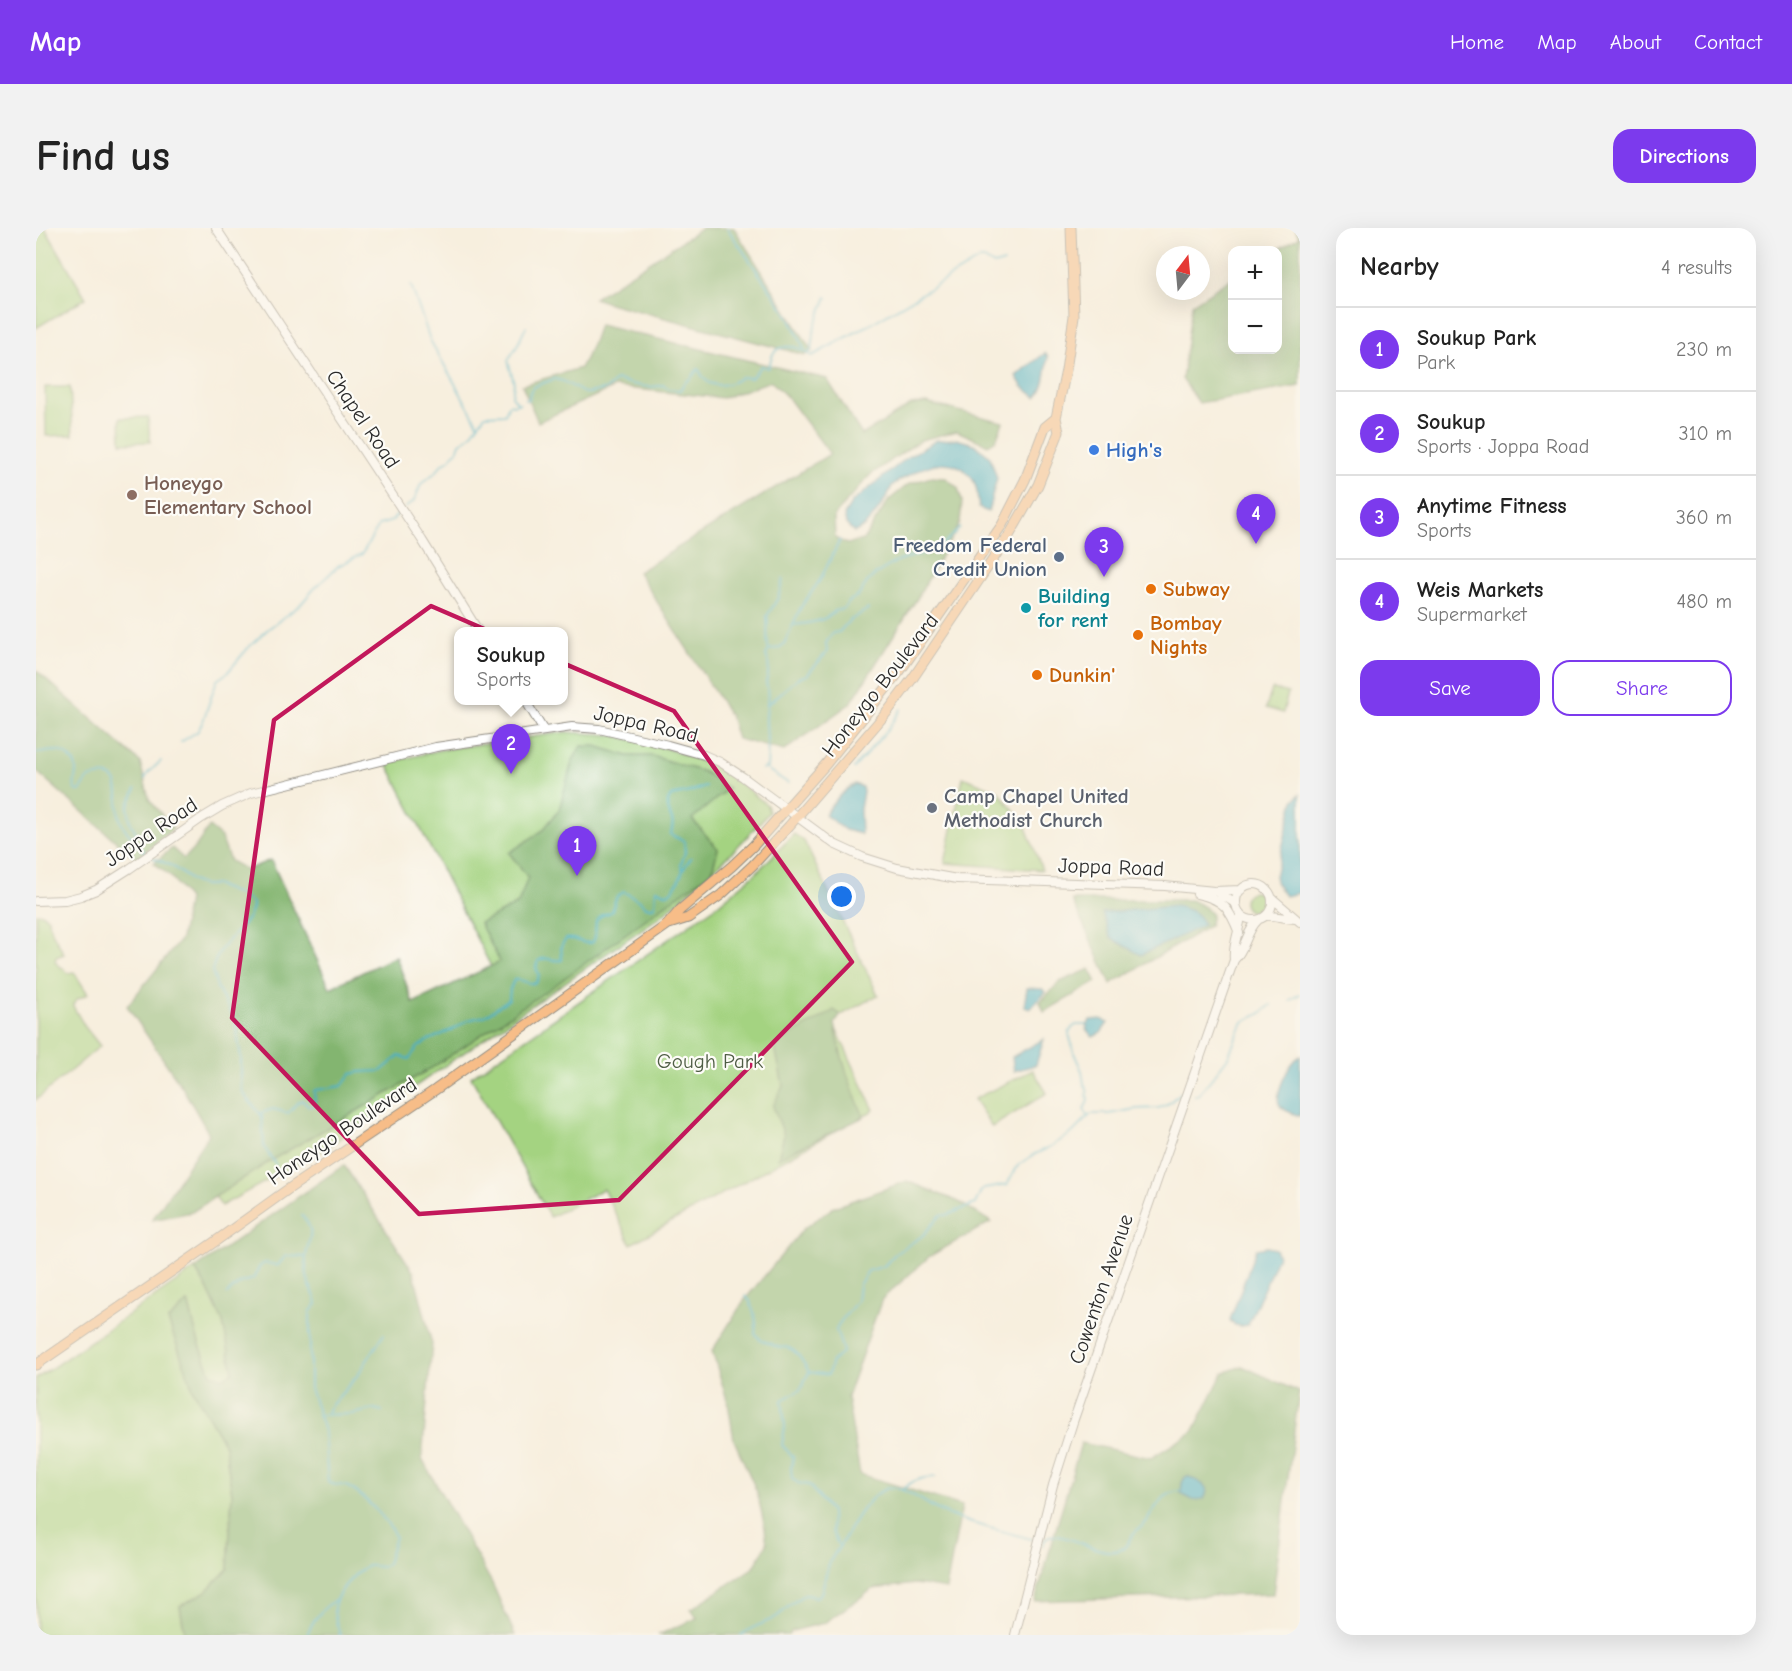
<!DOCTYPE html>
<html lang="en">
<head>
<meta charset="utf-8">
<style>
  body { margin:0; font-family:"Comic Neue",sans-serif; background:#f2f2f2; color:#222 }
  .controls { position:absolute; right:18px; top:18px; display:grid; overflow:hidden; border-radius:12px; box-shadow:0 6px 24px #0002 }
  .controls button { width:54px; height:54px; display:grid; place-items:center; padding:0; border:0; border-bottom:2px solid #e0e0e0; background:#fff; color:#222; font:30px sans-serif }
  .compass { position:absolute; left:1120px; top:18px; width:54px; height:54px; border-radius:50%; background:#fff; box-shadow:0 6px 24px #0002; rotate:16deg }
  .you { position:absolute; left:806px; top:669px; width:21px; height:21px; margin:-15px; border:4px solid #fff; border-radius:50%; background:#1a73e8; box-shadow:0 0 0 9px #1a73e833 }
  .badge { display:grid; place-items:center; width:39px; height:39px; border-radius:50%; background:#7c3aed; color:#fff; font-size:20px; font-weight:700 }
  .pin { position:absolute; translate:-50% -50px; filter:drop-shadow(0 2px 3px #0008) }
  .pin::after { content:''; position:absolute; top:32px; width:21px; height:18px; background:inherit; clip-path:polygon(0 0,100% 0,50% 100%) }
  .popup { position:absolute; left:418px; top:399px; width:114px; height:78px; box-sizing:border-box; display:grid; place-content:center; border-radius:12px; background:#fff; filter:drop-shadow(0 2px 4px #0005); font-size:20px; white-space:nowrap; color:#767676 }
  .popup b { font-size:22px; color:#222 }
  .popup::after { content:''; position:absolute; left:50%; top:100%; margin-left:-12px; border:12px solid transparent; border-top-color:#fff }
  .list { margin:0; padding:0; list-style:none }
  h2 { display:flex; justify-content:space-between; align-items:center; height:78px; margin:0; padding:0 24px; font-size:26px }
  h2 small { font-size:20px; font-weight:400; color:#767676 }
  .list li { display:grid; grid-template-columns:39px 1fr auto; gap:18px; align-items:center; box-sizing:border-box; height:84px; padding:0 24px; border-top:2px solid #e0e0e0 }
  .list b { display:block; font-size:22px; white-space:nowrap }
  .list p { margin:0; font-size:20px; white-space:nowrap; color:#767676 }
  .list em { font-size:20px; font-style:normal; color:#767676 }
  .actions { display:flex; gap:12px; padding:18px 24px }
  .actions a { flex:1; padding:14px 0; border:2px solid #7c3aed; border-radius:18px; text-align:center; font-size:21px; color:#7c3aed }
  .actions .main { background:#7c3aed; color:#fff }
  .map { position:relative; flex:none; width:1264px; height:1407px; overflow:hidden; border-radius:18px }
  header { display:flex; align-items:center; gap:36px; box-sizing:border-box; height:84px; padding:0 30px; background:#7c3aed; color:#fff }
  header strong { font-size:28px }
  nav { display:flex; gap:33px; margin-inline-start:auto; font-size:21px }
  .intro { display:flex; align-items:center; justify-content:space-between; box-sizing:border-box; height:144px; padding:0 36px }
  h1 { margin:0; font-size:42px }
  .button { padding:15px 27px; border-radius:18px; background:#7c3aed; color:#fff; font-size:21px; font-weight:700 }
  main { display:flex; gap:36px; padding:0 36px }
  aside { flex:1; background:#fff; border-radius:18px; box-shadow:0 6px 24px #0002 }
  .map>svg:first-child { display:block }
  .green { fill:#a4d381; stroke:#687f56; stroke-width:1.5 }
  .forest { fill:#83b56f; stroke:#57704d; stroke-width:1.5 }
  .water { fill:#47b0c6; stroke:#396e78; stroke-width:1.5 }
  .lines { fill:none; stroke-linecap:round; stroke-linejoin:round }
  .stream { stroke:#47b0c6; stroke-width:2 }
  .minor-casing { stroke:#918d84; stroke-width:10 }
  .major-casing { stroke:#918d84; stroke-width:11 }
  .minor { stroke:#fff; stroke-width:8 }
  .major { stroke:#f7bd88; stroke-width:9 }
  .marked { fill:none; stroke:#c2185b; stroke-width:4.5; stroke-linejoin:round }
  .shop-dot { fill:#3f7fe0; stroke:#fdfcf7; stroke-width:2 }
  .education-dot { fill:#8d6e63; stroke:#fdfcf7; stroke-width:2 }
  .service-dot { fill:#5c6f8a; stroke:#fdfcf7; stroke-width:2 }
  .food-dot { fill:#e8710a; stroke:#fdfcf7; stroke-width:2 }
  .culture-dot { fill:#0f9aa8; stroke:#fdfcf7; stroke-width:2 }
  .worship-dot { fill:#6b7280; stroke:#fdfcf7; stroke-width:2 }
  .labels { text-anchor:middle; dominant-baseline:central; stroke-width:4.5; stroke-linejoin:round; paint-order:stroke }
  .street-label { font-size:21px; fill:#2b2b2b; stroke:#fdfcf7 }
  .shop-label { font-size:21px; font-weight:bold; fill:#366cbe; stroke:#fdfcf7; text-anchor:start }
  .education-label { font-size:21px; font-weight:bold; fill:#785e54; stroke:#fdfcf7; text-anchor:start }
  .service-label { font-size:21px; font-weight:bold; fill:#4e5e75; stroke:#fdfcf7; text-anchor:end }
  .food-label { font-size:21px; font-weight:bold; fill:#c56008; stroke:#fdfcf7; text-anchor:start }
  .culture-label { font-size:21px; font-weight:bold; fill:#0d838f; stroke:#fdfcf7; text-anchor:start }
  .worship-label { font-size:21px; font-weight:bold; fill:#5b616d; stroke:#fdfcf7; text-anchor:start }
  .park-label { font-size:21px; fill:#4f5d45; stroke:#fdfcf7 }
</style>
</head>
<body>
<header>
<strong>Map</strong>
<nav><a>Home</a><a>Map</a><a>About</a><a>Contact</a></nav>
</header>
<div class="intro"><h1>Find us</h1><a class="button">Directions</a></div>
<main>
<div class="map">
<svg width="1264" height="1407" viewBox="0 0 1264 1407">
  <rect width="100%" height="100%" fill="#fdfcf7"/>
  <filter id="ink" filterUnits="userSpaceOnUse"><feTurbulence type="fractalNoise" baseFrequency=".0167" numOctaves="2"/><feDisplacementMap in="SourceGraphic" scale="12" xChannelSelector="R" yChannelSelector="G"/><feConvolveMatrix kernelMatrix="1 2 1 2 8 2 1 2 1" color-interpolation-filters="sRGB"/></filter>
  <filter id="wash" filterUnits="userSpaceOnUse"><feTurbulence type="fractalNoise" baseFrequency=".008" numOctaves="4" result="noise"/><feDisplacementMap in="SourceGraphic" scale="24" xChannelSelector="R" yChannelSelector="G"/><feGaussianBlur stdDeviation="1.35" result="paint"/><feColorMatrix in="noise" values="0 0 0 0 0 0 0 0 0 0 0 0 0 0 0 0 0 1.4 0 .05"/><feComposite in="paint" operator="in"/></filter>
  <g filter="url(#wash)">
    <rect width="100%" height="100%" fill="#f7efde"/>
    <path class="green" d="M4 0H9L50 70 0 100V2Z
      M9 159H34L37 207 10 208Z
      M112 189 114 214 85 215 84 190Z
      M1236 461 1252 465 1247 485 1230 480Z
      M530 504 576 507 622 518 671 534 695 548 731 577 733 584C700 623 663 657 623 689L289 921 185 978 168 950 468 764 351 535 404 522Z
      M927 549 962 563 972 575 988 594 1006 642 909 635Z
      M758 606 768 613 842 767 796 792 838 882 595 1016 567 961 514 989 435 849 683 676 720 645Z
      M1208 674a10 10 0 1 1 20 0a10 10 0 1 1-20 0Z
      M0 685 7 686 13 692 14 700 28 726 20 729 19 734 32 745 38 744 52 766 41 771 37 778 49 799 64 818 0 872Z
      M997 842 1011 865 956 899 938 871Z
      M159 1041 171 1060 187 1094 197 1144 187 1150 175 1147 161 1109 152 1074 132 1092 158 1164 189 1217 196 1266 192 1341 169 1364 144 1378 149 1407H0V1151Z"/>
    <path class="forest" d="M666 0H698L776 123 769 127 576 76 558 70Z
      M1259 0H1264V158L1163 175 1146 151 1156 76 1196 50V122H1242L1241 22 1263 9Z
      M563 97 791 151 826 207 875 177 890 175 967 194 960 212 952 217 921 203 885 212 834 247 798 288 799 310 811 316 827 312 853 272 873 256 895 249 910 250 922 260 926 273 924 295 882 369 815 475 748 523 701 511 694 488 602 344 794 226 753 171 735 153 687 170 579 159 502 194 486 157 544 140 556 117Z
      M0 442 104 534 113 571 137 601 100 631 0 543Z
      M545 518H560L592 528H616L668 544 693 560 656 591 682 621 676 643 518 758 394 841 234 933 156 984 116 992 173 906 146 859 91 778 145 711 152 671 136 650 118 635 136 620 148 631 160 618 173 599 185 609 194 633 210 642 235 632 294 760 360 728 377 775 464 734 444 695 482 676 492 649 473 625 507 602 523 582 536 534Z
      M1036 672H1155L1169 679 1176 687 1173 698 1075 756Z
      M1054 741 1061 754 1008 784 1004 774 1024 754Z
      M798 782 805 787 799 795C803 828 815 859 828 889L742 930 748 907 737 878 747 858 739 819C757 802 779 796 798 782Z
      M308 937 378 1045 396 1116 386 1231 456 1355 479 1407H149L144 1378 169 1364 192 1341 196 1266 189 1217 158 1164 132 1092 152 1074 161 1109 175 1146 187 1150 197 1144 187 1094 171 1060 159 1041Z
      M871 953 923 974 955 994 894 1028 846 1071 811 1169 824 1246 926 1278 910 1361 879 1356 837 1361 788 1395 756 1403 753 1407H622L661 1390 655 1381 718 1339 731 1316 729 1300 721 1264 698 1212 692 1175 676 1123 707 1074 767 1001 798 979Z
      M1206 1138 1263 1164 1237 1366 999 1373 1045 1215 1115 1230 1157 1204 1187 1145Z"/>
    <path class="water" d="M1009 125 1012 129C1010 141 1010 160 1000 169L986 158 980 148Z
      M920 211 938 216 954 229 961 250 952 284 943 280C941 270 942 257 935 249 917 226 892 236 872 248 867 251 859 254 856 258 854 261 853 264 852 267 844 279 831 301 818 304L810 296 808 287 816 274 873 228 901 212Z
      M819 556 826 559 827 564 824 581 825 606 809 602 789 587C796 575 806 563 819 556Z
      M1264 566V665L1249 668 1241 657 1239 648 1258 572Z
      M1139 678C1153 681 1162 683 1168 697L1105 727 1075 710 1066 685Z
      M991 760 1007 761 1010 764 994 781 988 778Z
      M1065 791 1072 795 1065 805 1057 809 1050 801 1054 792Z
      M1008 811 1000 837 978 843 976 829Z
      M1264 828V888C1257 885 1246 883 1243 876 1239 864 1253 835 1264 828Z
      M1231 1019 1239 1021 1242 1028 1212 1097C1204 1099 1199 1099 1194 1092L1220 1021Z
      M1152 1248C1162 1255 1177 1256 1168 1271L1157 1272 1145 1266 1146 1255 1149 1249Z"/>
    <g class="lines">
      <path class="stream" d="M691 0 751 86 765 113 769 124
        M375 57 394 112 442 196
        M771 126 776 122 779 97 791 69
        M489 172 493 171 494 164 497 159 518 151 527 153 548 165H553L571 161 580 152C595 155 611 162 627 157L633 161 644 162 648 155 655 150 662 141C664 143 665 146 667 149 676 162 695 157 705 149L715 150 725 138 732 140C734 136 735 130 737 126 742 118 756 117 764 121 769 123 771 126 776 128L831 98 944 31H948L958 37 968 34
        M482 176 476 168 478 155 472 132 480 120 490 99
        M434 208 449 187 469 186 473 176 478 177 484 175
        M369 280 378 273 385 256 401 243 405 237 414 231 422 221 424 215 432 210
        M757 397C771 395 790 394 800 382L807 381 815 372 823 367 832 353 840 346 861 333 895 323 908 315 924 300
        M733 422 743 420 748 416 765 379 784 352 804 312
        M732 476 762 450 771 447 791 424 790 415 796 405 803 404 813 393 832 381
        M145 514 162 503 167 493 181 452 191 445 212 420 232 401 264 377 278 361 302 338 326 326 343 297 356 293 362 285
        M0 525C6 525 14 523 20 523 29 524 40 532 40 542 40 550 37 554 39 562L44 563 53 550C95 538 76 572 85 594 87 600 106 622 111 626
        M729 540 731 539C733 523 730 507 730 491 730 478 734 467 730 454 733 446 734 435 730 427L733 422C729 411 733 399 731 388L742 370 747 351
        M818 540 852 501 865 481
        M726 541 729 540 752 555
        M109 551 112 545 125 533
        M98 611C101 605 100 601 95 597L92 579 100 561
        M116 629 136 638 156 653 166 657H179L202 666 216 675C218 690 194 709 186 720 182 726 178 735 176 743L182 762 199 792 205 830V853L207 865 226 888 228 919 240 937
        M647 642 645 637 649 624 648 613 635 607C635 602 638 597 636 592 633 583 628 577 635 568L654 564 670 558
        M1254 772 1264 766
        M1050 797H1040L1036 800 1033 806 1038 825 1046 843 1048 856 1051 860 1052 873 1048 881 1052 888
        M1159 867 1161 868 1164 865 1191 831 1207 794 1224 786 1235 777
        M225 885 237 881 252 885 261 875 266 872 273 878H277L279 875 278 863 280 862 306 858 315 846 324 844 345 843 363 828 373 831 382 819 393 812 418 801 432 792 449 788 473 771 474 761 478 752C485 750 491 757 500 755L503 748 500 739 502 733C510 727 517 734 526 732L525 718 530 711C540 709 548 718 557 714L559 709 560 693 564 688 575 684 581 668 588 664 604 673 610 679H617L619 677 620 661 632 666C646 655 644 641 655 630
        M266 988C281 1004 272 1011 270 1028 269 1035 270 1042 271 1048 273 1058 279 1066 281 1076L274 1084V1160L288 1203 292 1254C299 1259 307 1255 314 1260 327 1267 355 1295 359 1309L351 1336 346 1339C341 1339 336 1337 332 1338 319 1343 300 1366 298 1379 297 1387 302 1398 304 1407
        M191 1066 204 1055 217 1051 224 1038 229 1035C248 1037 236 1042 250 1028L270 1029
        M709 1068 714 1073 718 1085 720 1095 719 1106 725 1112 744 1120C758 1115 767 1134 773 1144L792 1147 796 1133 803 1128 807 1123 800 1102 805 1093 821 1073 823 1057 832 1043 848 1038 859 1026 886 1008 905 987H911L939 976 945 963 948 961 971 957 979 941 984 936 997 927 1014 919 1036 905 1055 886H1073L1100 881 1123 880 1133 875 1144 865
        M773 1144 764 1162 746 1172 749 1198 746 1217 757 1229 755 1240 756 1251 762 1255 773 1257 795 1284 796 1304 803 1318
        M282 1187 317 1186 338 1181 346 1183
        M290 1187 293 1180 321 1148 348 1106
        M866 1262C876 1252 886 1249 900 1249
        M1007 1317 1009 1311 1013 1308C1031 1304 1067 1331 1086 1321 1092 1318 1093 1311 1097 1306 1101 1301 1107 1299 1111 1293 1118 1281 1127 1264 1144 1263
        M271 1407C277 1391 286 1381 300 1371
        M705 1407C716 1398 728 1396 740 1389 749 1383 757 1373 766 1368 771 1365 775 1368 780 1369L785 1365C788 1357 789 1348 792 1339 795 1328 803 1321 808 1311 817 1295 833 1266 852 1260 864 1256 891 1276 902 1282 932 1297 966 1302 998 1312"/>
    </g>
  </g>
  <g filter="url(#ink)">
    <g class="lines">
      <defs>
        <path id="minor" d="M180 0 386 312 443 404
          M489 472 508 503
          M1200 674a18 18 0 1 1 36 0a18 18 0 1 1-36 0Z
          M1180 663 1200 676
          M1161 666C1188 671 1194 682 1203 705
          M1236 670 1264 694
          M0 673 29 672 45 668 60 662 93 641 166 590 186 578 215 565 400 519 536 499 563 501 632 517 668 527 684 534 707 549 798 616 826 629 861 640 921 651 1129 658 1178 663 1205 662
          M1230 688C1240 687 1249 691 1259 691
          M1198 732C1196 717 1204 702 1205 687
          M979 1407 1017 1257 1037 1194 1198 732C1210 721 1210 703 1222 692"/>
        <path id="major" d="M633 696 652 690 685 667 717 637 753 598 852 483 877 450 974 306 1002 257 1023 204 1020 190 1030 142 1038 88 1035 0
          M0 1137 177 1015 251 962 399 862 631 697 644 682 696 638 718 617 790 536 864 443 966 297 989 252 1009 199 1020 190"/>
      </defs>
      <use href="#minor" class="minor-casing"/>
      <use href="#major" class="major-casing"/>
      <use href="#minor" class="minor"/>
      <use href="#major" class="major"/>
    </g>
  </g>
  <path d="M0 0H1264V1407H0ZM395 378 638 483 816 734 583 972 383 986 196 790 238 492Z" fill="#f7efde" fill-opacity=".55" fill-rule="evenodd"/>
  <path class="marked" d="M395 378 638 483 816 734 583 972 383 986 196 790 238 492Z"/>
  <circle class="shop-dot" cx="1058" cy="222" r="6"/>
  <circle class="education-dot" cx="96" cy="267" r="6"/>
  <circle class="service-dot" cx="1023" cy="329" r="6"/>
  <g class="food-dot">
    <circle cx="1115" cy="361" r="6"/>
    <circle cx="1102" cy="407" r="6"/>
    <circle cx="1001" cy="447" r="6"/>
  </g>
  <circle class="culture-dot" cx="990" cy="380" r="6"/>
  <circle class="worship-dot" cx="896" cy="580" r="6"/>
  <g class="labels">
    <g class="street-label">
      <text transform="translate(327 191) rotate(56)">Chapel Road</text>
      <text transform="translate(844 457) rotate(-52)">Honeygo Boulevard</text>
      <text transform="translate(610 496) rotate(13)">Joppa Road</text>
      <text transform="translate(115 604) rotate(-34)">Joppa Road</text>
      <text transform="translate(1075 639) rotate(2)">Joppa Road</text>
      <text transform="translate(306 903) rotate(-34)">Honeygo Boulevard</text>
      <text transform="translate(1065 1061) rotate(-71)">Cowenton Avenue</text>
    </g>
    <g class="shop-label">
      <text x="1070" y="222">High's</text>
    </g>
    <g class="education-label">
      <text x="108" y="255">Honeygo<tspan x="108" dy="24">Elementary School</tspan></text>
    </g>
    <g class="service-label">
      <text x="1011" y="317">Freedom Federal<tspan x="1011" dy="24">Credit Union</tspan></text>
    </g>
    <g class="food-label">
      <text x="1127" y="361">Subway</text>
      <text x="1114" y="395">Bombay<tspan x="1114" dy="24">Nights</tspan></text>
      <text x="1013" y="447">Dunkin'</text>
    </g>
    <g class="culture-label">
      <text x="1002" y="368">Building<tspan x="1002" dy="24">for rent</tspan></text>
    </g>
    <g class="worship-label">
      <text x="908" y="568">Camp Chapel United<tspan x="908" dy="24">Methodist Church</tspan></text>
    </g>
    <g class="park-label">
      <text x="674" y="833">Gough Park</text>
    </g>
  </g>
</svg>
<div class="controls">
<button>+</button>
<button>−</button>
</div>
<svg class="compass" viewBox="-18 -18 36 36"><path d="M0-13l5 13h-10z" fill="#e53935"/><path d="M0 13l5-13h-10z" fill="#767676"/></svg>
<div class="you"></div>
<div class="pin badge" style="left:541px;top:648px">1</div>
<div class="pin badge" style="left:475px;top:546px">2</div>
<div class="popup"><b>Soukup</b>Sports</div>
<div class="pin badge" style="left:1068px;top:349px">3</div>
<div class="pin badge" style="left:1220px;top:316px">4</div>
</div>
<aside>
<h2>Nearby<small>4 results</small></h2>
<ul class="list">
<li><span class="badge">1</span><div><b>Soukup Park</b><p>Park</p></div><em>230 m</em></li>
<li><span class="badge">2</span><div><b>Soukup</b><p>Sports · Joppa Road</p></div><em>310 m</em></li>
<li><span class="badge">3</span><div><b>Anytime Fitness</b><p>Sports</p></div><em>360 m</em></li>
<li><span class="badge">4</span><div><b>Weis Markets</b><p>Supermarket</p></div><em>480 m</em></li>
</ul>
<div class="actions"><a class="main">Save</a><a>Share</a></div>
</aside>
</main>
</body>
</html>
